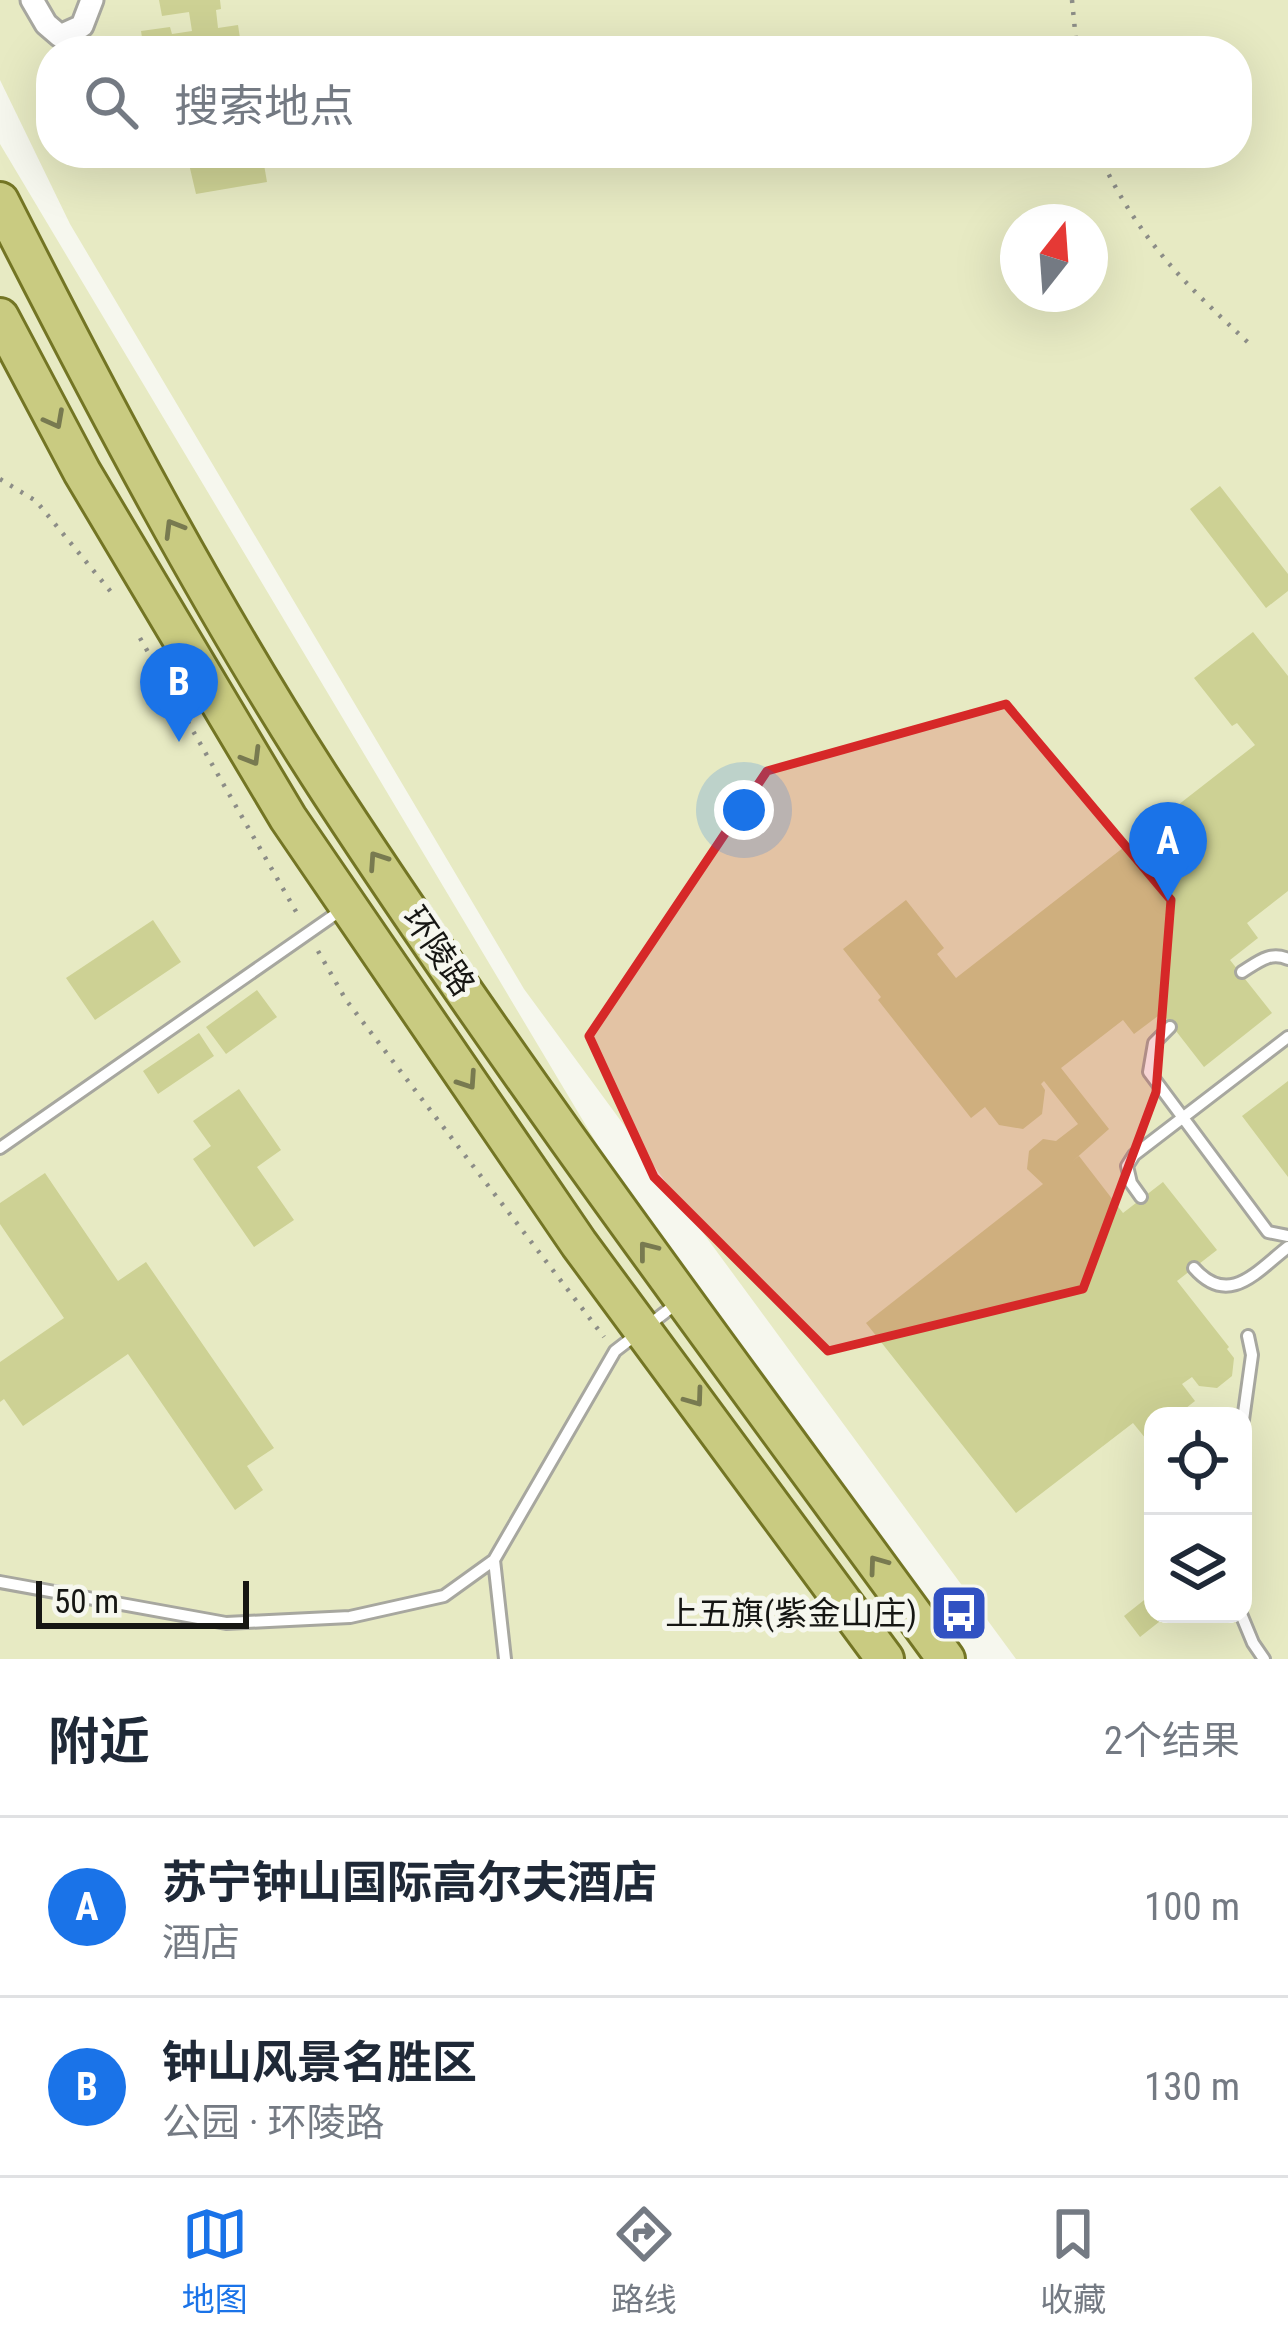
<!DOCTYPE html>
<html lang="zh">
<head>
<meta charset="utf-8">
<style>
  body { margin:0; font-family:"Roboto Condensed","Noto Sans SC",sans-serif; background:#f2f2f3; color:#1f2937 }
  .controls { position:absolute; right:36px; bottom:36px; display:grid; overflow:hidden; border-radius:24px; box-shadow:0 12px 48px #0002 }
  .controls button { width:108px; height:108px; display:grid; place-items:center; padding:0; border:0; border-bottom:3px solid #e0e1e3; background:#fff; color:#1f2937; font:60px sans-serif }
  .compass { position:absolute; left:1000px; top:204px; width:108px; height:108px; border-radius:50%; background:#fff; box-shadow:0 12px 48px #0002; rotate:17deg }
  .scale { position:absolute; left:36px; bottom:30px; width:213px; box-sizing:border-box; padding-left:12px; border:6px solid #161613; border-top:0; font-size:33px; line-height:42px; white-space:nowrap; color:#161613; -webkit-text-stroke:9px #f6f7ee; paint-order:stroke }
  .you { position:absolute; left:744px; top:810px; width:42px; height:42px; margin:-30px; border:9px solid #fff; border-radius:50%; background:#1a73e8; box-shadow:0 0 0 18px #1a73e833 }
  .badge { display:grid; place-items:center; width:78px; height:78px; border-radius:50%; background:#1a73e8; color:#fff; font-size:39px; font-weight:700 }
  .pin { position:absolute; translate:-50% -99px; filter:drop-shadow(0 3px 6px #0008) }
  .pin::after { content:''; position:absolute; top:63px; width:42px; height:36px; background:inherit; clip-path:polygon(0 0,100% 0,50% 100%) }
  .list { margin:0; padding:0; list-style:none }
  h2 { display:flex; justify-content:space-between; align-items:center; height:156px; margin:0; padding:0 48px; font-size:51px }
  h2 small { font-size:39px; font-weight:400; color:#747a83 }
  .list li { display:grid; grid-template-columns:78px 1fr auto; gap:36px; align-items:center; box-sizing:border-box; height:180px; padding:0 48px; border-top:3px solid #e0e1e3 }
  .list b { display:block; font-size:45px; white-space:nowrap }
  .list p { margin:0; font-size:39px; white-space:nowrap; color:#747a83 }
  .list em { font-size:39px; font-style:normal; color:#747a83 }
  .icon { flex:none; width:66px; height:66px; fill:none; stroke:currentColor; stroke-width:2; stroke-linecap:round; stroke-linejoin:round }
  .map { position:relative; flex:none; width:1288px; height:1659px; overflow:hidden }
  .search { position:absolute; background:#fff; box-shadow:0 12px 48px #0002; left:36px; right:36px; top:36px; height:132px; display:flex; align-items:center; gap:30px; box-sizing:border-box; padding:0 42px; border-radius:48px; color:#747a83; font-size:45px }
  .sheet { height:516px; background:#fff }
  nav { display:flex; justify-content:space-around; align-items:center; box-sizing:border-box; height:168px; border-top:3px solid #e0e1e3; background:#fff; font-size:33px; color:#747a83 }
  nav a { display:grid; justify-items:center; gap:6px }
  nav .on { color:#1a73e8 }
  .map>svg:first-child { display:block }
  .green { fill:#e7eac3; fill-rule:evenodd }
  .building { fill:#cdd194 }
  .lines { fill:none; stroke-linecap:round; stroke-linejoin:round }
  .service-casing { stroke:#a7a79f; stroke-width:16 }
  .minor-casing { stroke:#a7a79f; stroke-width:27 }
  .primary-casing { stroke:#737524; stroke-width:42 }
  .path { stroke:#8c8d87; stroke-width:4.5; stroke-dasharray:3 9; stroke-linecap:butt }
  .service { stroke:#fff; stroke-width:10 }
  .minor { stroke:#fff; stroke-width:21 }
  .primary { stroke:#c9cb81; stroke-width:36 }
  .oneway { stroke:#787a50 }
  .marked { fill:#d62828; fill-opacity:0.2; stroke:#d62828; stroke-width:9; stroke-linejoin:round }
  .labels { text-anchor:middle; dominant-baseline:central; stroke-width:10; stroke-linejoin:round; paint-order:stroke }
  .street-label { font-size:33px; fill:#161613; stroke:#f6f7ee }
  .poi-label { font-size:33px; fill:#161613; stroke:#f6f7ee; text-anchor:end }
</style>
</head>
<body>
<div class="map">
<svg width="1288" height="1659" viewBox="0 0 1288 1659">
  <rect width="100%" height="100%" fill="#f6f7ee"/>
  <path class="green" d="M0 0H1288V1659H1016L524 989 70 224 0 80ZM51 51H1237V153H51ZM1018 222H1090V294H1018ZM1153 1416H1243V1614H1153Z
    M0 144 714 1340 925 1659H0Z"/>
  <path class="building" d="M159 0H220L221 9 216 10 218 28 238 25 242 51H144L141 31 170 27 172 34 192 31 189 12 162 16Z
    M219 153H262L267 182 196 194 189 164 220 158Z
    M1220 486 1288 574V591L1266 608 1190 509Z
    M1253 632 1288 676V891L1247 923 1258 938 1230 960 1272 1013 1204 1067 1162 1013 1134 1034 1123 1020 1061 1068 1109 1129 1073 1161 1079 1156 1123 1213 1163 1182 1217 1250 1177 1281 1229 1347 1227 1349 1234 1358 1232 1376 1217 1388 1199 1386 1192 1377 1182 1384 1195 1401 1176 1416H1153V1434L1146 1439 1133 1423 1016 1513 866 1323 1043 1184 1027 1169 1029 1151 1043 1139 1056 1141 1078 1124 1044 1081 1041 1084 1045 1090 1042 1114 1023 1129 999 1125 985 1107 971 1118 878 1000 881 997 843 949 906 900 944 948 937 954 956 978 1255 745 1237 723 1232 726 1194 678Z
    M153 920 181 962 95 1020 66 978Z
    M257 990 277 1017 226 1054 206 1027Z
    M199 1033 214 1056 158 1094 143 1071Z
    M1288 1081V1177L1242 1116Z
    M239 1089 281 1150 257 1167 294 1220 254 1247 193 1159 211 1146 193 1121Z
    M45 1173 118 1281 146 1262 274 1448 247 1466 263 1490 235 1510 128 1354 23 1426 4 1399 0 1402V1362L64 1318 0 1224V1203Z
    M1153 1593V1614H1169L1140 1637 1124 1616Z"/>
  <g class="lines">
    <defs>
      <path id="service" d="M1242 972C1258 962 1270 951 1288 959
        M1170 1027 1154 1043 1149 1072 1268 1232 1288 1236
        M0 1148 340 911
        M1141 1197 1131 1183 1127 1166 1134 1155 1288 1037
        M1194 1268C1229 1308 1257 1271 1288 1247
        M1243 1420 1252 1355 1248 1336
        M494 1560 505 1659
        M0 1582 226 1623 350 1617 444 1596 494 1560 615 1351 676 1304
        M1241 1614 1253 1643 1264 1659"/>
      <path id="minor" d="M32 0 46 24 60 36 82 26 92 0"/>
      <path id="primary" d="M0 201C102 402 208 605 331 794 525 1091 738 1373 946 1659
        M0 317 82 472 288 818 579 1244 885 1659"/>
    </defs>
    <use href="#service" class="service-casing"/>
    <use href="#minor" class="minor-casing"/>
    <use href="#primary" class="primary-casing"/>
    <path class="path" d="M1072 0 1077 51
      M1098 153C1141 243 1183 282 1254 348
      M0 479 36 501 116 598
      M140 638 298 915
      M318 951 346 1000 604 1337"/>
    <use href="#service" class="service"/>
    <use href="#minor" class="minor"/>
    <use href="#primary" class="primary"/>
  </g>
  <defs><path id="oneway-chevron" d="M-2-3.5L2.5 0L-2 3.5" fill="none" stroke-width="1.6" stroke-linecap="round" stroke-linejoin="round" transform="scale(3)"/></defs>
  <g class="oneway">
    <use href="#oneway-chevron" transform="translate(55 420) rotate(62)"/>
    <use href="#oneway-chevron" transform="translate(173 528) rotate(-121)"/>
    <use href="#oneway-chevron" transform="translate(252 757) rotate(59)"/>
    <use href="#oneway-chevron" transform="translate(377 860) rotate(-124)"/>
    <use href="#oneway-chevron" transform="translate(468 1081) rotate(56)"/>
    <use href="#oneway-chevron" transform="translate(647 1250) rotate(-128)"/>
    <use href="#oneway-chevron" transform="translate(695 1398) rotate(54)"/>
    <use href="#oneway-chevron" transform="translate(877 1564) rotate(-126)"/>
  </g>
  <path class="marked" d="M1006 704 1171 900 1156 1092 1083 1289 828 1351 654 1177 589 1036 767 771Z"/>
  <defs>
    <symbol id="bus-square" viewBox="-11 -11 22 22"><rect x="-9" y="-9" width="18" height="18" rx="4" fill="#3151c2" stroke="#f6f7ee"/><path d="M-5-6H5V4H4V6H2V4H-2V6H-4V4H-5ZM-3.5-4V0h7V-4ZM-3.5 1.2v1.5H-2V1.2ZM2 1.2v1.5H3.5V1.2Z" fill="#fff"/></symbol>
  </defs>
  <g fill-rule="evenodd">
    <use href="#bus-square" x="926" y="1580" width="66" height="66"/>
  </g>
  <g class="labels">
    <g class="street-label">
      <text transform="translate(439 951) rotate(56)">环陵路</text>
    </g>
    <g class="poi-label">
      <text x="917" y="1613">上五旗(紫金山庄)</text>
    </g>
  </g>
</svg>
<div class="controls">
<button><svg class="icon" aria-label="locate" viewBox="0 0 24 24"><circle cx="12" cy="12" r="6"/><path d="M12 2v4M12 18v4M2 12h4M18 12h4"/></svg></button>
<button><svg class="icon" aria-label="layers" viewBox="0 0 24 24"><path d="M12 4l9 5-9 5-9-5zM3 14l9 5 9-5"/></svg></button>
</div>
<svg class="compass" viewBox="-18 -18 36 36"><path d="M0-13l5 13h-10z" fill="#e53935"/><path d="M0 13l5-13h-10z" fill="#747a83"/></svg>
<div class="scale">50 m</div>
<div class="you"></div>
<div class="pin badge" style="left:1168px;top:901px">A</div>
<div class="pin badge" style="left:179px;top:742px">B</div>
<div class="search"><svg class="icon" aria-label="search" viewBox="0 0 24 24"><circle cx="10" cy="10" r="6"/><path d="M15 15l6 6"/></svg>搜索地点</div>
</div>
<section class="sheet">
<h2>附近<small>2个结果</small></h2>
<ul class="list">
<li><span class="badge">A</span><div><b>苏宁钟山国际高尔夫酒店</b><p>酒店</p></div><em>100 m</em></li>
<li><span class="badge">B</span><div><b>钟山风景名胜区</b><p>公园 · 环陵路</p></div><em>130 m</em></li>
</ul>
</section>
<nav>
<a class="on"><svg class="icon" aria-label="map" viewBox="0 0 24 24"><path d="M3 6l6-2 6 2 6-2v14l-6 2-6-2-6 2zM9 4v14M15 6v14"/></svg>地图</a>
<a><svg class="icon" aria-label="directions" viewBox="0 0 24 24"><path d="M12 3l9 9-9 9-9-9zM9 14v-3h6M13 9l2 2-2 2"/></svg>路线</a>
<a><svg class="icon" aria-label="saved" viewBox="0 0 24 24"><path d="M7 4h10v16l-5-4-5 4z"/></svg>收藏</a>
</nav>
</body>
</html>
